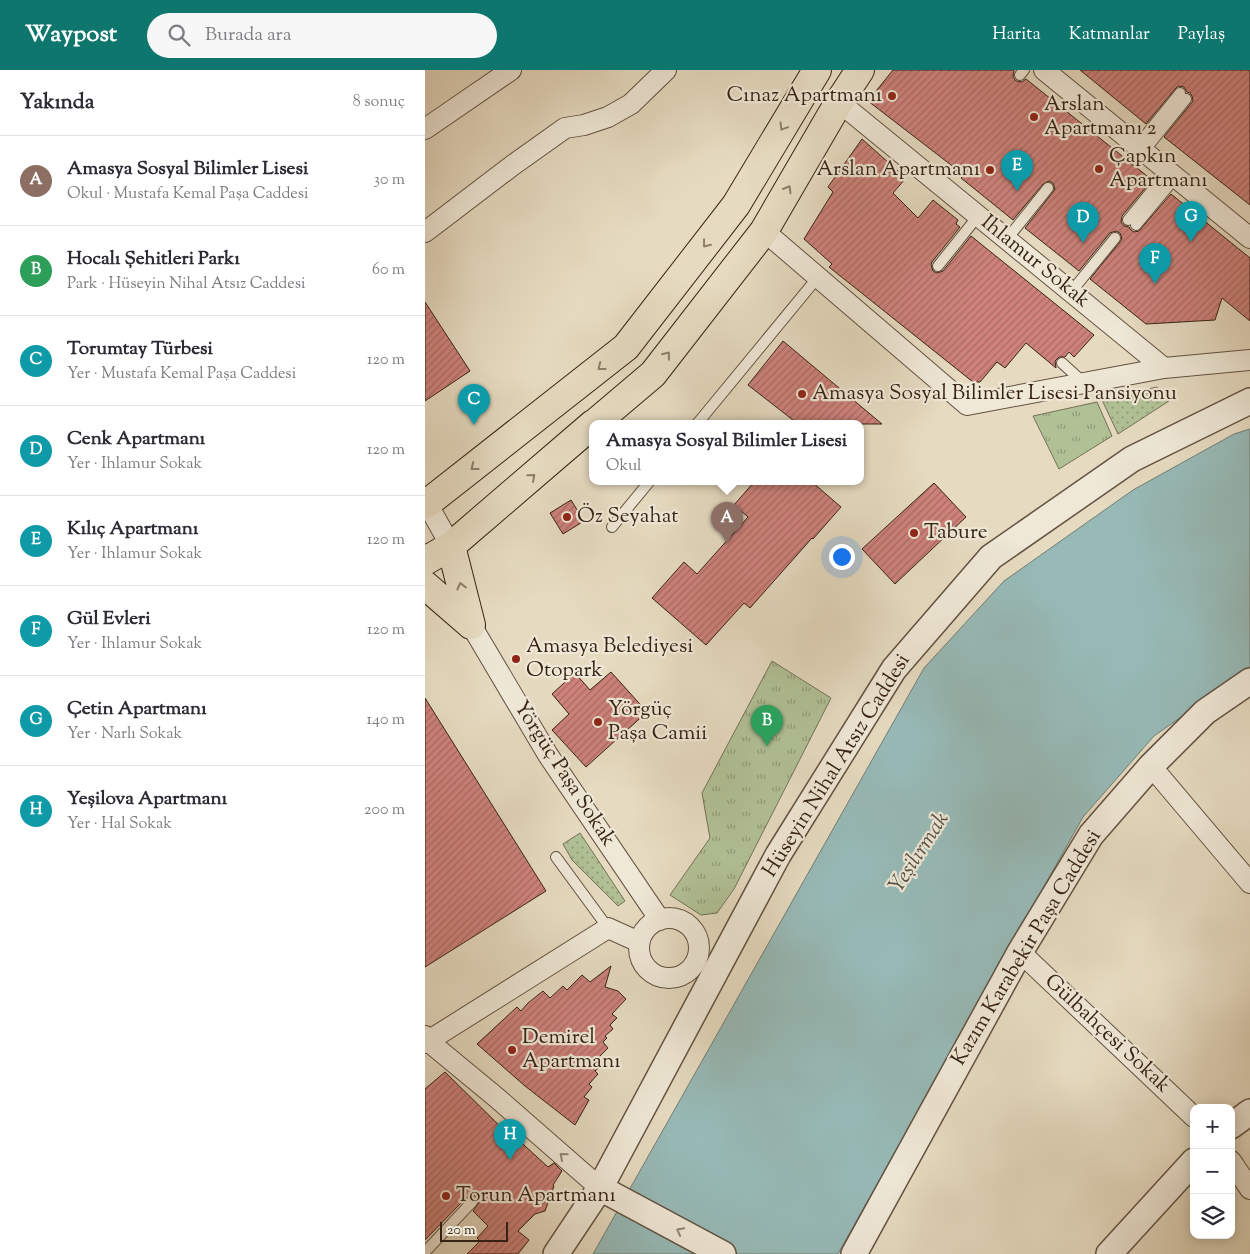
<!DOCTYPE html>
<html lang="tr">
<head>
<meta charset="utf-8">
<style>
  body { margin:0; font-family:"Sorts Mill Goudy",serif; background:#f7f7f7; color:#2b2b33 }
  .controls { position:absolute; right:15px; bottom:15px; display:grid; overflow:hidden; border-radius:10px; box-shadow:0 2px 12px #0003 }
  .controls button { width:45px; height:45px; display:grid; place-items:center; padding:0; border:0; border-bottom:1px solid #e1e1e2; background:#fff; color:#2b2b33; font:25px sans-serif }
  .scale { position:absolute; left:15px; bottom:12px; width:68px; box-sizing:border-box; padding-left:5px; border:2px solid #362315; border-top:0; font-size:14px; line-height:18px; white-space:nowrap; color:#362315; -webkit-text-stroke:4px #efe8d7; paint-order:stroke }
  .you { position:absolute; left:416px; top:486px; width:18px; height:18px; margin:-12px; border:4px solid #fff; border-radius:50%; background:#1a73e8; box-shadow:0 0 0 8px #1a73e833 }
  .badge { display:grid; place-items:center; width:32px; height:32px; border-radius:50%; background:#0f766e; color:#fff; font-size:16px; font-weight:700 }
  .pin { position:absolute; translate:-50% -41px; filter:drop-shadow(0 1px 2px #0008) }
  .pin::after { content:''; position:absolute; top:26px; width:18px; height:15px; background:inherit; clip-path:polygon(0 0,100% 0,50% 100%) }
  .popup { position:absolute; left:164px; top:350px; width:275px; height:65px; box-sizing:border-box; display:grid; place-content:center; border-radius:10px; background:#fff; filter:drop-shadow(0 1px 4px #0005); font-size:16px; white-space:nowrap; color:#7c7c81 }
  .popup b { font-size:19px; color:#2b2b33 }
  .popup::after { content:''; position:absolute; left:50%; top:100%; margin-left:-10px; border:10px solid transparent; border-top-color:#fff }
  .list { margin:0; padding:0; list-style:none }
  h2 { display:flex; justify-content:space-between; align-items:center; height:65px; margin:0; padding:0 20px; font-size:21px }
  h2 small { font-size:16px; font-weight:400; color:#7c7c81 }
  .list li { display:grid; grid-template-columns:32px 1fr auto; gap:15px; align-items:center; box-sizing:border-box; height:90px; padding:0 20px; border-top:1px solid #e1e1e2 }
  .list b { display:block; font-size:19px; white-space:nowrap }
  .list p { margin:0; font-size:16px; white-space:nowrap; color:#7c7c81 }
  .list em { font-size:16px; font-style:normal; color:#7c7c81 }
  .icon { flex:none; width:28px; height:28px; fill:none; stroke:currentColor; stroke-width:2; stroke-linecap:round; stroke-linejoin:round }
  .map { position:relative; flex:none; width:825px; height:1184px; overflow:hidden }
  header { display:flex; align-items:center; gap:30px; box-sizing:border-box; height:70px; padding:0 25px; background:#0f766e; color:#fff }
  header strong { font-size:24px }
  nav { display:flex; gap:28px; margin-inline-start:auto; font-size:18px }
  .search { width:350px; height:45px; background:#f7f7f7; display:flex; align-items:center; gap:12px; box-sizing:border-box; padding:0 18px; border-radius:28px; color:#7c7c81; font-size:19px }
  main { display:flex }
  aside { flex:1; background:#fff }
  .map>svg:first-child { display:block }
  .grass { fill:url(#grass-dots); stroke:#747256 }
  .park { fill:url(#park-tufts); stroke:#747256 }
  .water { fill:#97bab7; stroke:#707e76 }
  .building { fill:url(#building-hatch); stroke:#362315 }
  .lines { fill:none; stroke-linecap:round; stroke-linejoin:round }
  .service-casing { stroke:#625140; stroke-width:12 }
  .minor-casing { stroke:#625140; stroke-width:22 }
  .tertiary-casing { stroke:#625140; stroke-width:28 }
  .primary-casing { stroke:#362315; stroke-width:30 }
  .service { stroke:#efe8d7; stroke-width:10 }
  .minor { stroke:#efe8d7; stroke-width:20 }
  .tertiary { stroke:#efe8d7; stroke-width:25 }
  .primary { stroke:#e6dbc1; stroke-width:28 }
  .oneway { stroke:#8e7f6b }
  .oneway2 { stroke:#928676 }
  .poi-dot { fill:#8f2418; stroke:#efe8d7; stroke-width:2 }
  .labels { text-anchor:middle; dominant-baseline:central; stroke-width:4.5; stroke-linejoin:round; paint-order:stroke }
  .poi-label { font-size:21px; fill:#362315; stroke:#efe8d7; text-anchor:start }
  .street-label { font-size:21px; fill:#362315; stroke:#efe8d7 }
  .water-label { font-size:22px; font-style:italic; fill:#535046; stroke:#efe8d7 }
</style>
</head>
<body>
<header>
<strong>Waypost</strong>
<div class="search"><svg class="icon" aria-label="search" viewBox="0 0 24 24"><circle cx="10" cy="10" r="6"/><path d="M15 15l6 6"/></svg>Burada ara</div>
<nav><a>Harita</a><a>Katmanlar</a><a>Paylaş</a></nav>
</header>
<main>
<aside>
<h2>Yakında<small>8 sonuç</small></h2>
<ul class="list">
<li><span class="badge" style="background:#8d6e63">A</span><div><b>Amasya Sosyal Bilimler Lisesi</b><p>Okul · Mustafa Kemal Paşa Caddesi</p></div><em>30 m</em></li>
<li><span class="badge" style="background:#2e9e5b">B</span><div><b>Hocalı Şehitleri Parkı</b><p>Park · Hüseyin Nihal Atsız Caddesi</p></div><em>60 m</em></li>
<li><span class="badge" style="background:#0f9aa8">C</span><div><b>Torumtay Türbesi</b><p>Yer · Mustafa Kemal Paşa Caddesi</p></div><em>120 m</em></li>
<li><span class="badge" style="background:#0f9aa8">D</span><div><b>Cenk Apartmanı</b><p>Yer · Ihlamur Sokak</p></div><em>120 m</em></li>
<li><span class="badge" style="background:#0f9aa8">E</span><div><b>Kılıç Apartmanı</b><p>Yer · Ihlamur Sokak</p></div><em>120 m</em></li>
<li><span class="badge" style="background:#0f9aa8">F</span><div><b>Gül Evleri</b><p>Yer · Ihlamur Sokak</p></div><em>120 m</em></li>
<li><span class="badge" style="background:#0f9aa8">G</span><div><b>Çetin Apartmanı</b><p>Yer · Narlı Sokak</p></div><em>140 m</em></li>
<li><span class="badge" style="background:#0f9aa8">H</span><div><b>Yeşilova Apartmanı</b><p>Yer · Hal Sokak</p></div><em>200 m</em></li>
</ul>
</aside>
<div class="map">
<svg width="825" height="1184" viewBox="0 0 825 1184">
  <defs>
    <pattern id="grass-dots" width="8" height="8" patternUnits="userSpaceOnUse" patternTransform="scale(1.25)"><rect width="8" height="8" fill="#b1c196"/><path d="M2 2h.1M6 6h.1" fill="none" stroke="#919c79" stroke-width="1.8" stroke-linecap="round"/></pattern>
    <pattern id="park-tufts" width="24" height="20" patternUnits="userSpaceOnUse" patternTransform="scale(1.25)"><rect width="24" height="20" fill="#b1c196"/><path d="M3 7l-1-3M5 7V3M7 7l1-3M15 17l-1-3M17 17v-4M19 17l1-3" fill="none" stroke="#919c79"/></pattern>
    <pattern id="building-hatch" width="6" height="6" patternUnits="userSpaceOnUse" patternTransform="scale(1.25)"><rect width="6" height="6" fill="#ce827b"/><path d="M-1 1l2-2M0 6l6-6M5 7l2-2" fill="none" stroke="#a86a64"/></pattern>
  </defs>
  <rect width="100%" height="100%" fill="#e6dbc1"/>
  <filter id="stains"><feTurbulence type="fractalNoise" baseFrequency=".004" numOctaves="4"/><feColorMatrix values="0 0 0 0 .2 0 0 0 0 .09 0 0 0 0 .02 0 0 0 .5 -.17"/></filter>
  <radialGradient id="worn" r=".72"><stop offset=".6" stop-color="#630" stop-opacity="0"/><stop offset="1" stop-color="#630" stop-opacity=".3"/></radialGradient>
  <path class="grass" d="M732 317 744 331 693 364 677 330Z
    M155 763 200 831 193 836 147 790 138 774Z"/>
  <path class="park" d="M672 332 687 366 634 399 608 346Z
    M347 591 406 628 309 819 292 843 276 845 245 825 285 768 277 723Z"/>
  <path class="water" d="M825 359V599L729 666 658 747 413 1184H168L499 598 579 511 708 420 809 364Z"/>
  <path class="building" d="M468 0H589L588 7 591 11 597 12 601 9 727 110 697 146 696 152 699 156 704 157 706 160 709 162 714 161 746 124 825 188V251L797 228 790 250 721 254 665 209 695 172 697 169 695 163 691 161 685 163 654 201 600 158 628 122 630 119 628 113 624 111 618 114 588 150 536 108 539 105 443 31Z
    M655 0H825V135L739 67 768 31 767 26 765 23 762 22 759 17 753 16 750 19 721 54Z
    M437 69 481 108 468 123 493 148 508 130 533 150 531 154 535 157 507 192 506 195 508 201 512 203 518 201 546 166 669 265 649 287 644 282 640 287H634L630 291 631 298 601 273 580 298 572 292 555 312H548L404 197 407 194 379 169 408 122 403 117Z
    M0 232 45 301 0 331Z
    M358 271 457 354H373L323 315Z
    M329 412H387L416 437 388 469 387 468 325 538 319 533 281 575 227 528 259 492 272 504 323 447 309 435Z
    M509 413 541 447 470 514 437 479Z
    M146 430 159 451 138 464 125 443Z
    M186 602 222 642 161 697 127 660 144 644 127 624 150 603 165 620Z
    M0 628 121 821 0 897Z
    M186 896 180 917 193 921 201 929 187 944 192 948 185 955 188 959 180 966 182 968 178 972 183 978 170 991 176 996 170 1001 173 1004 164 1014 167 1017 159 1027 164 1030 150 1055 100 1016 52 974 92 937 96 941 103 933 118 921 125 928 138 916 142 920 157 905 165 912Z
    M20 1002 86 1067 88 1065 123 1097 129 1093 137 1101 128 1115 129 1116 120 1141 110 1144 93 1161 104 1170 93 1184H42L55 1171 52 1168 63 1156 48 1141 54 1133 52 1127 48 1125 45 1126 37 1132 0 1170V1019Z"/>
  <g class="lines">
    <defs>
      <path id="service" d="M595 5 599 0
        M712 76 755 23
        M719 81 761 29
        M703 150 743 101
        M711 155 751 107
        M582 169 623 118
        M513 196 553 146
        M646 222 690 168
        M637 293 658 312
        M272 354 393 207
        M187 457 224 412
        M131 787 183 858
        M0 1182 47 1132"/>
      <path id="minor" d="M619 0 825 168
        M414 32 739 298 825 290
        M0 59 86 0
        M339 161 542 335 739 298
        M0 162 88 95 140 58 159 55 183 47 206 34 241 0
        M0 430 26 476
        M46 555 123 685 235 850
        M726 696 825 813
        M214 878a30 30 0 1 1 60 0a30 30 0 1 1-60 0Z
        M595 882 769 1047
        M0 966 3 971 72 1028 175 1118
        M0 973 183 858 214 872
        M806 1091 825 1119"/>
      <path id="tertiary" d="M806 1056 825 1042
        M175 1118 298 1184
        M131 1184 175 1118 353 785 469 599 566 487 707 389 825 331
        M429 1184 595 882 666 765 726 696 780 642 825 611
        M684 1184 769 1091"/>
      <path id="primary" d="M169 354 228 304 339 161 414 32 435 0
        M0 435 201 277 311 135 392 0
        M26 476 46 555
        M0 491 26 476 168 354
        M0 515 46 555"/>
    </defs>
    <use href="#service" class="service-casing"/>
    <use href="#minor" class="minor-casing"/>
    <use href="#tertiary" class="tertiary-casing"/>
    <use href="#primary" class="primary-casing"/>
    <use href="#service" class="service"/>
    <use href="#minor" class="minor"/>
    <use href="#tertiary" class="tertiary"/>
    <use href="#primary" class="primary"/>
  </g>
  <defs><path id="oneway-chevron" d="M-2-3.5L2.5 0L-2 3.5" fill="none" stroke-width="1.6" stroke-linecap="round" stroke-linejoin="round" transform="scale(1.25)"/></defs>
  <g class="oneway">
    <use href="#oneway-chevron" transform="translate(358 57) rotate(121)"/>
    <use href="#oneway-chevron" transform="translate(363 119) rotate(-60)"/>
    <use href="#oneway-chevron" transform="translate(281 174) rotate(128)"/>
    <use href="#oneway-chevron" transform="translate(242 285) rotate(-52)"/>
    <use href="#oneway-chevron" transform="translate(176 297) rotate(142)"/>
    <use href="#oneway-chevron" transform="translate(49 397) rotate(142)"/>
    <use href="#oneway-chevron" transform="translate(107 407) rotate(-41)"/>
    <use href="#oneway-chevron" transform="translate(36 516) rotate(-104)"/>
  </g>
  <g class="oneway2">
    <use href="#oneway-chevron" transform="translate(138 1086) rotate(-139)"/>
    <use href="#oneway-chevron" transform="translate(255 1161) rotate(-152)"/>
  </g>
  <g class="poi-dot">
    <circle cx="467" cy="26" r="5"/>
    <circle cx="609" cy="47" r="5"/>
    <circle cx="674" cy="99" r="5"/>
    <circle cx="565" cy="100" r="5"/>
    <circle cx="377" cy="324" r="5"/>
    <circle cx="142" cy="447" r="5"/>
    <circle cx="489" cy="463" r="5"/>
    <circle cx="91" cy="589" r="5"/>
    <circle cx="173" cy="652" r="5"/>
    <circle cx="87" cy="980" r="5"/>
    <circle cx="21" cy="1126" r="5"/>
  </g>
  <g class="labels">
    <g class="poi-label">
      <text x="457" y="26" text-anchor="end">Cınaz Apartmanı</text>
      <text x="619" y="35">Arslan<tspan x="619" dy="24">Apartmanı 2</tspan></text>
      <text x="684" y="87">Çapkın<tspan x="684" dy="24">Apartmanı</tspan></text>
      <text x="555" y="100" text-anchor="end">Arslan Apartmanı</text>
      <text x="387" y="324">Amasya Sosyal Bilimler Lisesi Pansiyonu</text>
      <text x="152" y="447">Öz Seyahat</text>
      <text x="499" y="463">Tabure</text>
      <text x="101" y="577">Amasya Belediyesi<tspan x="101" dy="24">Otopark</tspan></text>
      <text x="183" y="640">Yörgüç<tspan x="183" dy="24">Paşa Camii</tspan></text>
      <text x="97" y="968">Demirel<tspan x="97" dy="24">Apartmanı</tspan></text>
      <text x="31" y="1126">Torun Apartmanı</text>
    </g>
    <g class="street-label">
      <text transform="translate(610 192) rotate(39)">Ihlamur Sokak</text>
      <text transform="translate(412 696) rotate(-58)">Hüseyin Nihal Atsız Caddesi</text>
      <text transform="translate(139 704) rotate(57)">Yörgüç Paşa Sokak</text>
      <text transform="translate(602 878) rotate(-59)">Kazım Karabekir Paşa Caddesi</text>
      <text transform="translate(682 964) rotate(43)">Gülbahçesi Sokak</text>
    </g>
    <g class="water-label">
      <text transform="translate(495 783) rotate(-57)">Yeşilırmak</text>
    </g>
  </g>
  <rect width="100%" height="100%" filter="url(#stains)"/>
  <rect width="100%" height="100%" fill="url(#worn)"/>
</svg>
<div class="controls">
<button>+</button>
<button>−</button>
<button><svg class="icon" aria-label="layers" viewBox="0 0 24 24"><path d="M12 4l9 5-9 5-9-5zM3 14l9 5 9-5"/></svg></button>
</div>
<div class="scale">20 m</div>
<div class="you"></div>
<div class="pin badge" style="left:302px;top:473px;background:#8d6e63">A</div>
<div class="popup"><b>Amasya Sosyal Bilimler Lisesi</b>Okul</div>
<div class="pin badge" style="left:342px;top:676px;background:#2e9e5b">B</div>
<div class="pin badge" style="left:49px;top:355px;background:#0f9aa8">C</div>
<div class="pin badge" style="left:658px;top:173px;background:#0f9aa8">D</div>
<div class="pin badge" style="left:592px;top:121px;background:#0f9aa8">E</div>
<div class="pin badge" style="left:730px;top:214px;background:#0f9aa8">F</div>
<div class="pin badge" style="left:766px;top:172px;background:#0f9aa8">G</div>
<div class="pin badge" style="left:85px;top:1090px;background:#0f9aa8">H</div>
</div>
</main>
</body>
</html>
